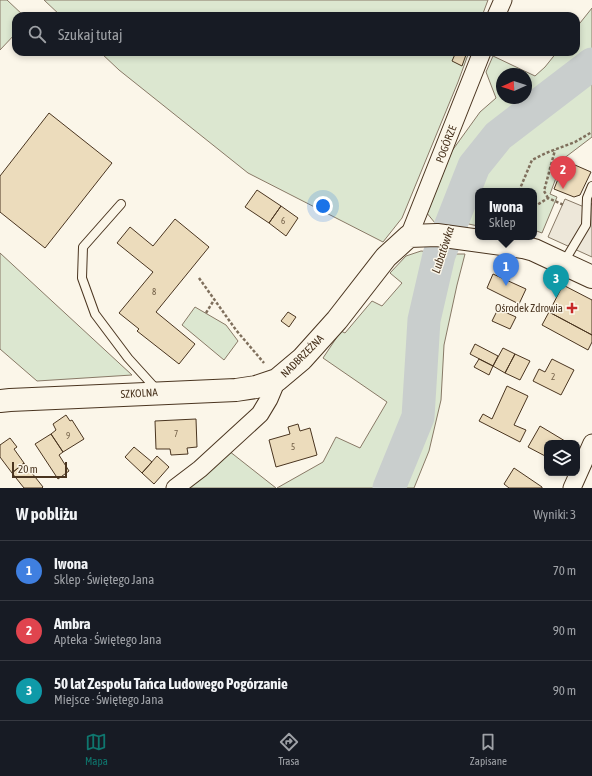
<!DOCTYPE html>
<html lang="pl">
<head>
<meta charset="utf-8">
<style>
  body { margin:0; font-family:"Asap Condensed",sans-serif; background:#20242c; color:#f1f3f6 }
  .controls { position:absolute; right:12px; bottom:12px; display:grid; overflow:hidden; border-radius:8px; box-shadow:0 2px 6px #0003 }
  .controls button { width:36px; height:36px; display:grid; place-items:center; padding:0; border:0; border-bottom:1px solid #363941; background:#171b24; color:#f1f3f6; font:20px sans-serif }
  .compass { position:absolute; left:496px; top:68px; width:36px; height:36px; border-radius:50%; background:#171b24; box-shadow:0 2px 6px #0003; rotate:267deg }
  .scale { position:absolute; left:12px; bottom:10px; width:55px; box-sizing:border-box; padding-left:4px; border:2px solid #4a3520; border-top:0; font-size:11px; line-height:14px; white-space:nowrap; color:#4a3520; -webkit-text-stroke:3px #fbf6e9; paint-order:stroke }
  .you { position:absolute; left:323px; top:206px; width:14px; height:14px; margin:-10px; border:3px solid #fff; border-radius:50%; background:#1a73e8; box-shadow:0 0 0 6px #1a73e833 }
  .badge { display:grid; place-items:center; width:26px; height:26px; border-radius:50%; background:#0f766e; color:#fff; font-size:13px; font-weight:700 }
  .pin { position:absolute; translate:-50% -33px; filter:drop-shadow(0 1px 2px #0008) }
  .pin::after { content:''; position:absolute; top:21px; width:14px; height:12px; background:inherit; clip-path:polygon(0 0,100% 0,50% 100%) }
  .popup { position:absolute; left:475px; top:188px; width:62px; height:52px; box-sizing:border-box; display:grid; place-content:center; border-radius:8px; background:#171b24; filter:drop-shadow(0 1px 3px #0005); font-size:13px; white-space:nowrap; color:#9ea1a6 }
  .popup b { font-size:15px; color:#f1f3f6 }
  .popup::after { content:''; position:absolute; left:50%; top:100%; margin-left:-8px; border:8px solid transparent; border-top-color:#171b24 }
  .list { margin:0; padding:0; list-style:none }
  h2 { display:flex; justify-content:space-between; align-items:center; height:52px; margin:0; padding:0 16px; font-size:17px }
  h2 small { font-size:13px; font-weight:400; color:#9ea1a6 }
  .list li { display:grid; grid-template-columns:26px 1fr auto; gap:12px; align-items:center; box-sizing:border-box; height:60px; padding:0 16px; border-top:1px solid #363941 }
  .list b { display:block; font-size:15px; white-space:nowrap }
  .list p { margin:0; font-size:13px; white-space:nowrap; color:#9ea1a6 }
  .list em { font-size:13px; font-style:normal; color:#9ea1a6 }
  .icon { flex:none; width:22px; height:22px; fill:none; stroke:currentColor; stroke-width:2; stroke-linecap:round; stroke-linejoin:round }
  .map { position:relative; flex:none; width:592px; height:488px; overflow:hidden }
  .search { position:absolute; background:#171b24; box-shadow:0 2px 6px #0003; left:12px; right:12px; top:12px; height:44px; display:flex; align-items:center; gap:10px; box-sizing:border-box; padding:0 14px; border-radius:12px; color:#9ea1a6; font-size:15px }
  .sheet { height:232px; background:#171b24 }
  nav { display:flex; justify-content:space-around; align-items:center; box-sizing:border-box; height:56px; border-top:1px solid #363941; background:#171b24; font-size:11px; color:#9ea1a6 }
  nav a { display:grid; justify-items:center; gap:2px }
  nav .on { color:#0f766e }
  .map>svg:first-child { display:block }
  .green { fill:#dce7d0; stroke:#887966; fill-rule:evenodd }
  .parking { fill:#ede7d9; stroke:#887966 }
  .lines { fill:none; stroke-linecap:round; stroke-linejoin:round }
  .river { stroke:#c9cecd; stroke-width:33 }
  .building { fill:#ecdcbc; stroke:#4a3520 }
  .lane-casing { stroke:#4a3520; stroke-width:10 }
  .street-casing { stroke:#4a3520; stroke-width:19 }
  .secondary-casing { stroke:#4a3520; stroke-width:24 }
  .path { stroke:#7f6f5c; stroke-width:2.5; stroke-dasharray:3 2; stroke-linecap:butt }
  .lane { stroke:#fbf6e9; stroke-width:8 }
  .street { stroke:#fbf6e9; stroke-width:17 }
  .secondary { stroke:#fbf6e9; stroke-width:22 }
  .poi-dot { fill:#c62828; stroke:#fbf6e9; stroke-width:1.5 }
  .labels { text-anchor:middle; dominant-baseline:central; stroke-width:3; stroke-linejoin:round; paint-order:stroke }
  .number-label { font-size:9px; fill:#725f47 }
  .street-label { font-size:11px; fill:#4a3520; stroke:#fbf6e9 }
  .poi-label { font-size:11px; fill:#4a3520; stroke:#fbf6e9; text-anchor:end }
  .water-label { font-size:12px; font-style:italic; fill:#4a3520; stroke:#fbf6e9 }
</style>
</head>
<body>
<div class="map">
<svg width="592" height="488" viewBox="0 0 592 488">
  <rect width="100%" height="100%" fill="#fbf6e9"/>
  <path class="green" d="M0 0H7L24 16H16V33L0 50Z
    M44 0H488L482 16H61Z
    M592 8V56C553 87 503 110 474 151 459 172 451 199 440 223H435L426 212 449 155 480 112 496 98 486 72 493 56 535 76 545 67 557 52H576V28ZM502 74H526V98H502Z
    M100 52H469L458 82 402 218 383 242 248 173 119 70Z
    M592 76V137L563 159 550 194 557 197 542 233 534 230V191H478V226L464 223 483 170 510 135Z
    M421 251 431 252 418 305 411 397 402 432 415 438 426 398 431 322 440 267 453 254H465L457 285 444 345 441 400 429 451 414 488H277L323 462 336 437 360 448 387 402 323 358 341 331 345 333 372 301 382 306 402 283 390 273 406 256Z
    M0 253 132 375 37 381 0 349Z
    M195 307 226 325 238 341 224 360 182 325Z
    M229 451 276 488H187Z"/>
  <path class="parking" d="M565 199 589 209 592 203V257L548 237Z"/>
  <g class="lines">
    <path class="river" d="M389 488 418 417 424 320 439 255 474 166 498 136 592 64"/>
  </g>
  <path class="building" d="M456 52H467L462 66 452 61Z
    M49 113 112 163 45 248 0 212V176Z
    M568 162 591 172 580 195 574 197 554 189 560 174 563 175Z
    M257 190 281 206 269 223 245 207Z
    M281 206 298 218 286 236 269 223Z
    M175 219 209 247 156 312 195 344 179 364 137 331 139 329 119 313 153 272 117 243 130 227 153 246Z
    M493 274 526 289 519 304 487 288Z
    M563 285 592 300V335L549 312Z
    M498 309 516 317 510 329 492 321Z
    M288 312 296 317 289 327 281 321Z
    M549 312 592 335V342L588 350 542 325Z
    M475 344 498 356 493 366 470 354Z
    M503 348 515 354 505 373 493 366Z
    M515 354 530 361 520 380 505 373Z
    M479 359 493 366 489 375 474 367Z
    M552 359 574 370 561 395 533 381 539 369 545 372Z
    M507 386 528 396 514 425 526 430 520 442 479 421 483 414 492 419Z
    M66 415 70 421 72 420 84 439 63 452 51 434 56 430 53 424Z
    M196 419 197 447 187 448 188 454 171 455 170 449H156L155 421Z
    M298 424 300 431 310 428 317 455 276 467 269 440 290 434 288 427Z
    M540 426 565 441 564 443H547V457L528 447Z
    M51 434 63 452 59 455 69 471 58 479 35 444Z
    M10 438 17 447 14 449 24 463 12 473 0 457V445Z
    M134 447 152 462 142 473 125 457Z
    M157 456 169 467 154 484 142 473Z
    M24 463 43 487 42 488H24L12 473Z
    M514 468 542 487V488H509L504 484Z"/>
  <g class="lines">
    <defs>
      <path id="lane" d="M121 204 83 247 82 278 95 314 128 358 157 390
        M564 262 586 225 587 198 592 186"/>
      <path id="street" d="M496 16 503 0
        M409 236 482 52
        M175 488 200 469 260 414 269 399 277 380
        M572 488 592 443"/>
      <path id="secondary" d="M0 401 10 400 236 390 256 387 277 380 302 359 337 320 386 257 409 236 437 235 523 247 534 250 592 277"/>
    </defs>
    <use href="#lane" class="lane-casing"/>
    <use href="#street" class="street-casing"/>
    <use href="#secondary" class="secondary-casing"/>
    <path class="path" d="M519 191 532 160 546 153 575 142 592 132
      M548 198 544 191 555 150
      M534 207 548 198 564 205
      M199 278 236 330 264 363
      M206 313 214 300"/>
    <use href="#lane" class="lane"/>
    <use href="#street" class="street"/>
    <use href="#secondary" class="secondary"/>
  </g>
  <path class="poi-dot" d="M570 302h4v4h4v4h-4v4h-4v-4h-4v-4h4z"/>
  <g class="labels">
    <g class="number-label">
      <text x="283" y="221">6</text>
      <text x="154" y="292">8</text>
      <text x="553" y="377">2</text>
      <text x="176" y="434">7</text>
      <text x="68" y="436">9</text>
      <text x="293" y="447">5</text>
    </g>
    <g class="street-label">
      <text transform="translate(446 144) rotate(-69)">POGÓRZE</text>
      <text transform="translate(302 356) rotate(-45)">NADBRZEŻNA</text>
      <text transform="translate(139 393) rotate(-3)">SZKOLNA</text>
    </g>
    <g class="poi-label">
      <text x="563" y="308">Ośrodek Zdrowia</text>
    </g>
    <g class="water-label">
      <text transform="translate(443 250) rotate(-72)">Lubatówka</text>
    </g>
  </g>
</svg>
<div class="controls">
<button><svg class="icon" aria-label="layers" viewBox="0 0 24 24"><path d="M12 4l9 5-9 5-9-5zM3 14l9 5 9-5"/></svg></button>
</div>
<svg class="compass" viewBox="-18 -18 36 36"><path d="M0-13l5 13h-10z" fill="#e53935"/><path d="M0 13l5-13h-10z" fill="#9ea1a6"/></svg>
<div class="scale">20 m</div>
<div class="you"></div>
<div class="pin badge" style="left:506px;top:286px;background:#3f7fe0">1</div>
<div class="popup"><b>Iwona</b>Sklep</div>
<div class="pin badge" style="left:563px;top:189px;background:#e0444e">2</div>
<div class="pin badge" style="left:556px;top:298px;background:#0f9aa8">3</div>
<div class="search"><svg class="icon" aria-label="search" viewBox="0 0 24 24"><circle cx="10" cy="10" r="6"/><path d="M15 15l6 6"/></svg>Szukaj tutaj</div>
</div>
<section class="sheet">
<h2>W pobliżu<small>Wyniki: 3</small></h2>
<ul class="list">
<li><span class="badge" style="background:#3f7fe0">1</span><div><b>Iwona</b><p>Sklep · Świętego Jana</p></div><em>70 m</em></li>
<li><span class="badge" style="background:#e0444e">2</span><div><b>Ambra</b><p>Apteka · Świętego Jana</p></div><em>90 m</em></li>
<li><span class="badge" style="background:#0f9aa8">3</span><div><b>50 lat Zespołu Tańca Ludowego Pogórzanie</b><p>Miejsce · Świętego Jana</p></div><em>90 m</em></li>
</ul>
</section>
<nav>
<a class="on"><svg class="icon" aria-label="map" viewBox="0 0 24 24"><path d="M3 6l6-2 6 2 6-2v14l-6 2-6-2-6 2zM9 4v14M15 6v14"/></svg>Mapa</a>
<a><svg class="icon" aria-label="directions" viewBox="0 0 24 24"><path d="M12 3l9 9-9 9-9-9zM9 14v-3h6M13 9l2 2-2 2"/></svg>Trasa</a>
<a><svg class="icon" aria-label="saved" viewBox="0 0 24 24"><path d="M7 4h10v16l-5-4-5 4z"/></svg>Zapisane</a>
</nav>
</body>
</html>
